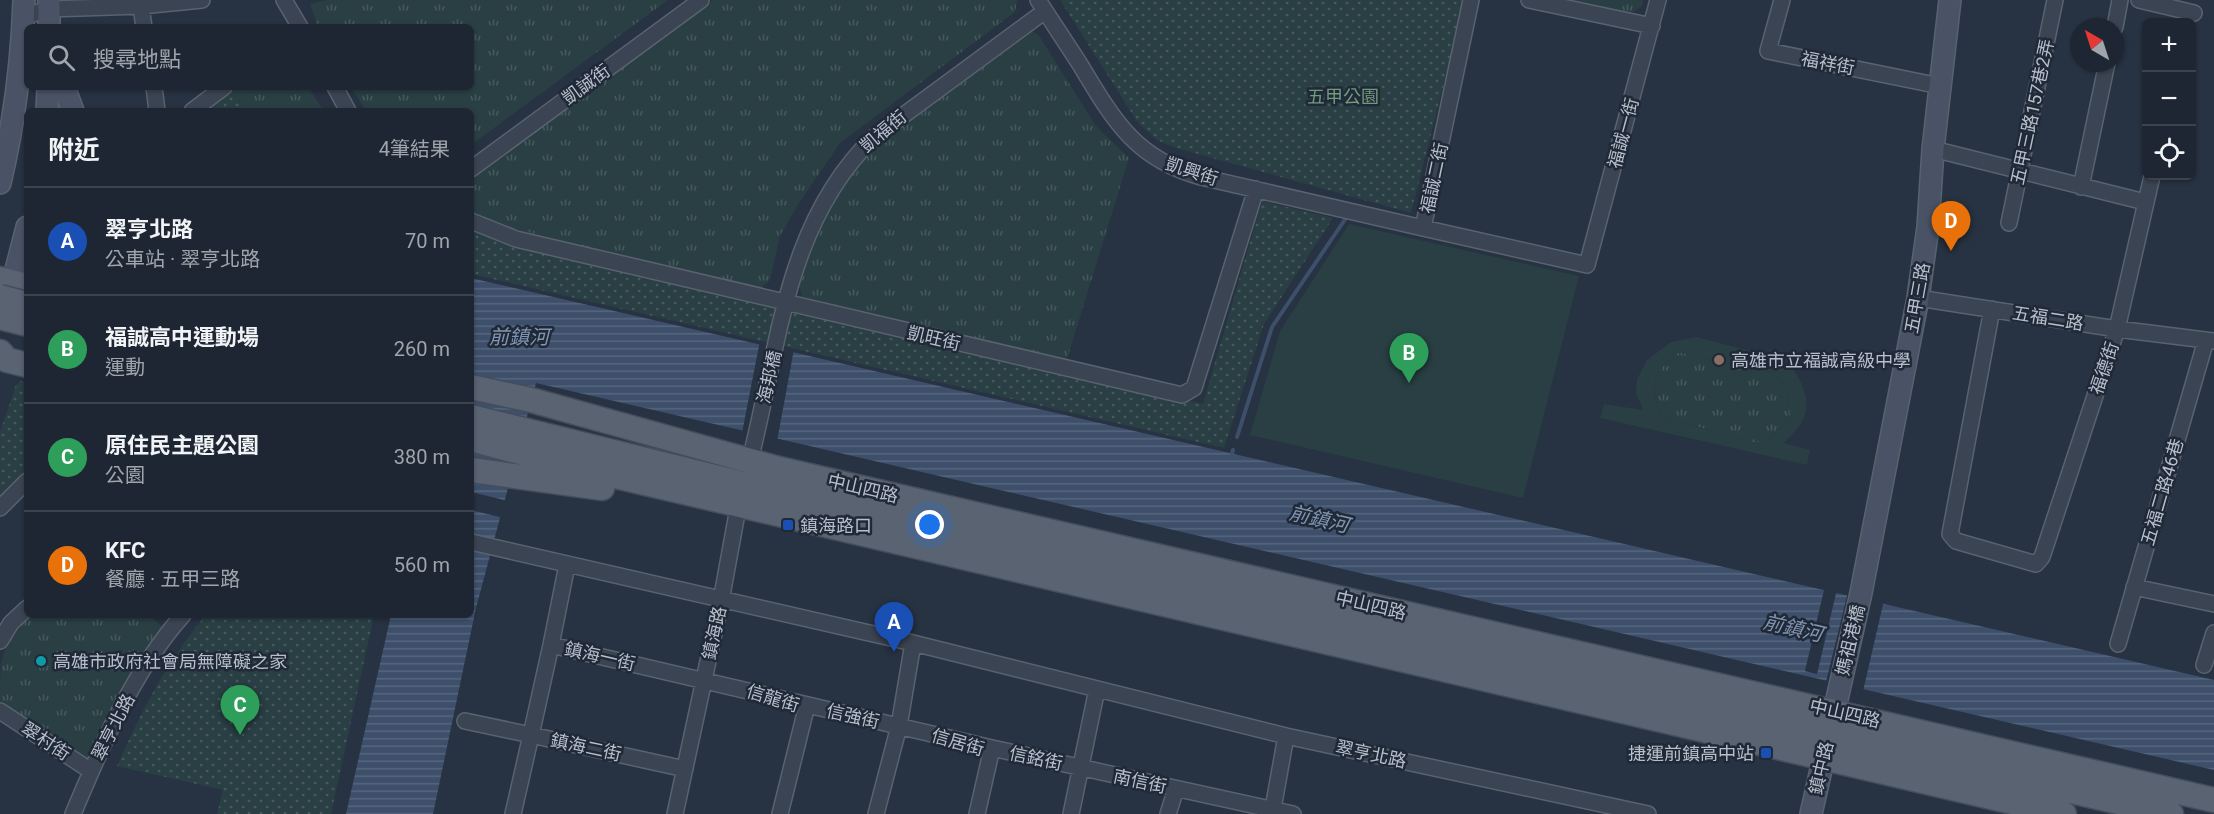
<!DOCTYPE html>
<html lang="zh-TW">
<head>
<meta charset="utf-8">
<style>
  body { margin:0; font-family:Roboto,"Noto Sans TC",sans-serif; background:#2a323e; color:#f1f3f6 }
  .controls { position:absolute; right:18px; top:18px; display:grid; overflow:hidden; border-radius:9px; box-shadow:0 2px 4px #0004 }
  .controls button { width:54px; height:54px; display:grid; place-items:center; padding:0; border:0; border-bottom:2px solid #3b434d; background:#1d2632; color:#f1f3f6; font:30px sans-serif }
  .compass { position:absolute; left:2070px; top:18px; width:54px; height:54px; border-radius:50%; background:#1d2632; box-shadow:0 2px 4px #0004; rotate:321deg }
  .you { position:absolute; left:930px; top:525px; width:21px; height:21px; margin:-15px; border:4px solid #fff; border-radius:50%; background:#1a73e8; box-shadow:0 0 0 9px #1a73e833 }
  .badge { display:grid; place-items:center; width:39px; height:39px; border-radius:50%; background:#92b7f7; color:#fff; font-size:20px; font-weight:700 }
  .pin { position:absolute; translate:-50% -50px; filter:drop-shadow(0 2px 3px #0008) }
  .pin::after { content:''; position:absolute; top:32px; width:21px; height:18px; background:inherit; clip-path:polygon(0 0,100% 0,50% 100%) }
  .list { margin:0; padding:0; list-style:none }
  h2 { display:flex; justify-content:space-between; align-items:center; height:78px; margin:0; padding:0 24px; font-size:26px }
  h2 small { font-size:20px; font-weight:400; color:#a0a5ac }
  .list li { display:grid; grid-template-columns:39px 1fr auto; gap:18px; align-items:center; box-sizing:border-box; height:108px; padding:0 24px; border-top:2px solid #3b434d }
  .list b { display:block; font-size:22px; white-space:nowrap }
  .list p { margin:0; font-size:20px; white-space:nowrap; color:#a0a5ac }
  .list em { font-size:20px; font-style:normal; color:#a0a5ac }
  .icon { flex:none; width:33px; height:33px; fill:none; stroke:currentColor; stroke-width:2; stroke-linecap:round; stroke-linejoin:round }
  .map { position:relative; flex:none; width:2214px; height:814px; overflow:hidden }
  .search { position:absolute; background:#1d2632; box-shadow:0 2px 4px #0004; left:24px; top:24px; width:450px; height:66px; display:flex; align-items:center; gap:15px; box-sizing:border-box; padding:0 21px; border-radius:9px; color:#a0a5ac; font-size:22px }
  .panel { position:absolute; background:#1d2632; box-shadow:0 2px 4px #0004; left:24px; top:108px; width:450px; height:510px; border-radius:9px }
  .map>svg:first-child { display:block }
  .grass { fill:url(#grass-tufts) }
  .park { fill:url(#park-dots) }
  .garden { fill:#293f43; fill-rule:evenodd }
  .water { fill:url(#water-rules) }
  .pier { fill:#273242 }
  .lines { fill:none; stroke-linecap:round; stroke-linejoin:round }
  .stream { stroke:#3d4f6a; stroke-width:4 }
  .street-casing { stroke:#59626f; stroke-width:18 }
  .secondary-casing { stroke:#59626f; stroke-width:24 }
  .primary-casing { stroke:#454d5b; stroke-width:27 }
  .street { stroke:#3b4452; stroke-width:15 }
  .secondary { stroke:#495365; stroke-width:21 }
  .primary { stroke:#596372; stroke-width:24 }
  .primary-bridge-casing { stroke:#454d5b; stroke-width:27; stroke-linecap:butt }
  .primary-bridge { stroke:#596372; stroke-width:24 }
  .education-dot { fill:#8d6e63; stroke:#202937; stroke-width:2 }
  .transit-dot { fill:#1a4fb4; stroke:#202937; stroke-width:2 }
  .culture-dot { fill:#0f9aa8; stroke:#202937; stroke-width:2 }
  .labels { text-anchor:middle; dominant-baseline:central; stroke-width:5; stroke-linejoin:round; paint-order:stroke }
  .street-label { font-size:18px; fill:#b8bfcc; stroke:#202937 }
  .park-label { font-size:18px; fill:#709c7b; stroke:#202937 }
  .poi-label { font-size:18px; fill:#b8bfcc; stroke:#202937; text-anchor:start }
  .water-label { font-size:20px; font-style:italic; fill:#8095b2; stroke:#202937 }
</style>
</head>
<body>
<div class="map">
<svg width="2214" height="814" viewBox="0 0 2214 814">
  <defs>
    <pattern id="grass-tufts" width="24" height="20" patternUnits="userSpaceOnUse" patternTransform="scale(1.5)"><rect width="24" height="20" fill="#293f43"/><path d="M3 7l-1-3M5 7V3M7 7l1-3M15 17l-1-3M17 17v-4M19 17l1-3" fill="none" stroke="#46595d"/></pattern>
    <pattern id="park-dots" width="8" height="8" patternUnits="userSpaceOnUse" patternTransform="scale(1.5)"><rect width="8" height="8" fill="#293f43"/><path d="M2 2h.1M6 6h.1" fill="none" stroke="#46595d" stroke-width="1.8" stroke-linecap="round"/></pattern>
    <pattern id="water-rules" width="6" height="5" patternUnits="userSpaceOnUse" patternTransform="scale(1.5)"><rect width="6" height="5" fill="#3d4f6a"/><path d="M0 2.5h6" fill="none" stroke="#57677e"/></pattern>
  </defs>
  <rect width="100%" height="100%" fill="#273242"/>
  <path class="grass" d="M327 0H668L471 145V111H366L351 87H471V27H318L310 4Z
    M713 0H1017L1015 12 840 143 797 206 780 236 770 280 761 288 658 266 493 223 471 212V178Z
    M1570 0H1643L1642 6 1630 14Z
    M1029 30 1038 34 1096 126 1129 158 1067 359 802 297 799 284 820 226 848 179 884 138Z
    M237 87H308L324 111H246L232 91Z
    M1679 352 1774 373C1787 387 1790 399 1790 418L1769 439 1755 443 1663 417C1647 391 1654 368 1679 352Z
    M27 615H148L166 629 92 761 0 703C0 663 0 643 27 615Z"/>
  <path class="park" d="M1060 0H1465L1411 213 1176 148 1157 140 1138 123Z
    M232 91 246 111H205Z
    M1262 201 1333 218 1264 324 1224 448 471 274V230L502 243 1203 404Z
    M21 381 27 383V474L0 500V432L16 385Z
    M206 615H374L331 814H217L223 790 117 766C143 709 165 663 206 615Z"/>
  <path class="garden" d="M1349 224 1579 276 1523 498 1250 435 1280 331Z
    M1697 337C1716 343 1779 356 1791 367 1798 374 1801 382 1804 391 1812 415 1800 427 1784 443L1810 450 1807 465 1600 418 1604 404 1643 410 1636 393 1637 379 1647 360 1671 342ZM1679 352 1774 373C1787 387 1790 399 1790 418L1769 439 1755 443 1663 417C1647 391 1654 368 1679 352Z"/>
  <path class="water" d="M471 278 2214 680V770L536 383 476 608 433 814H346L391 615H471Z"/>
  <path class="pier" d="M760 341 794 349 777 441 742 433Z
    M471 492 508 501 504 518 471 510Z
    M1825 586 1837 589 1817 674 1805 671Z
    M1848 592 1884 600 1863 691 1826 682Z"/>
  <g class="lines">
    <path class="stream" d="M1237 437 1272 327 1346 218
      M1232 453 1233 450"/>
    <defs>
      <path id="street" d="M140 0 144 27
        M284 0 300 27
        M1038 0C1052 22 1067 44 1081 66 1114 121 1136 159 1201 177L1423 228
        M1471 0 1423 228 1587 265 1658 0
        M1529 0 1652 26
        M1782 0 1768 51 1940 86
        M2139 0 2194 13
        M23 17 49 9 141 6 202 0
        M2115 27 2120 0
        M154 87 157 111
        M335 87 348 111
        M192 111 224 87
        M1933 149 2145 202
        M471 169 701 0
        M2081 187 2107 63
        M471 221 516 239 1182 395 1194 388 1256 189
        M2009 223 2055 0
        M1918 298 2117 329 2214 341
        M1992 309 1950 534 1956 541 2036 564 2042 557 2117 329 2152 176
        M748 468C779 352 783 225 874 137L1045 11
        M0 508 27 481
        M471 542 913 643 1286 736 1648 814
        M2134 587 2214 604
        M0 641 11 623 27 608
        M2118 644 2206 340
        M551 645 567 565
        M2204 665 2214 633
        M0 711 91 771
        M465 721 531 735 551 645 992 748 1293 814
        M73 814C102 745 133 671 183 615
        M513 814 531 735 685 769
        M675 814 721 601 740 497
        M780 814 807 705
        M876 814 899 726 913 643
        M977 814 992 748
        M1071 814 1097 689
        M1168 814 1176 789
        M1272 814 1286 736"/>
      <path id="secondary" d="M49 0V27
        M64 87 73 111
        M47 111 48 87
        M0 183C14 123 22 62 24 0
        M9 297 27 227
        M1811 814 1861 593 1918 298 1928 227 1933 149 1950 0"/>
      <path id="primary" d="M0 279 27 286
        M0 352 7 360 27 365
        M471 387 531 400 779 469 2214 800
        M471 417 796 497 2171 814
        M471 439 564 464 2064 814
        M471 470 602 488"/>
    </defs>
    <use href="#street" class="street-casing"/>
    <use href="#secondary" class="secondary-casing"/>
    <use href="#primary" class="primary-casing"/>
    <use href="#street" class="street"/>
    <use href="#secondary" class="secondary"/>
    <use href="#primary" class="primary"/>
    <defs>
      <path id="primary-bridge" d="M0 297 27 304
        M0 317 27 324"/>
    </defs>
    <use href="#primary-bridge" class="primary-bridge-casing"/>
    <use href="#primary-bridge" class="primary-bridge"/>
  </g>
  <circle class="education-dot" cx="1719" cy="360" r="6"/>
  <g class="transit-dot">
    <rect x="782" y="519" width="12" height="12" rx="3"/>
    <rect x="1760" y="747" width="12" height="12" rx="3"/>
  </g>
  <circle class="culture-dot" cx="41" cy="661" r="6"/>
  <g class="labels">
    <g class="street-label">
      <text transform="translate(1828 63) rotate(11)">福祥街</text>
      <text transform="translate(586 84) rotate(-36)">凱誠街</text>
      <text transform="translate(2032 112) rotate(-78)">五甲三路157巷2弄</text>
      <text transform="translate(883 131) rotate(-40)">凱福街</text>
      <text transform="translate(1623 133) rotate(-75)">福誠一街</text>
      <text transform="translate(1192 171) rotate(18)">凱興街</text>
      <text transform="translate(1434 178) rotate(-78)">福誠二街</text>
      <text transform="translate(1917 298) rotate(-80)">五甲三路</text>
      <text transform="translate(2048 318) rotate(9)">五福二路</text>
      <text transform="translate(934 338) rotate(13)">凱旺街</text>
      <text transform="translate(2104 368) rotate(-71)">福德街</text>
      <text transform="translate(769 377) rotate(-77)">海邦橋</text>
      <text transform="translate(863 488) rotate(13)">中山四路</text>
      <text transform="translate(2162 492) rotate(-74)">五福二路46巷</text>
      <text transform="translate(1371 605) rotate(13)">中山四路</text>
      <text transform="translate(714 633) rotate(-78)">鎮海路</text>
      <text transform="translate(1850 640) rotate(-77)">媽祖港橋</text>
      <text transform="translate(600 656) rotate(13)">鎮海一街</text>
      <text transform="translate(773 698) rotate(17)">信龍街</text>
      <text transform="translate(1845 713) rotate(13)">中山四路</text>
      <text transform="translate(853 716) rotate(13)">信強街</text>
      <text transform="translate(113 727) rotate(-63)">翠亨北路</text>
      <text transform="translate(46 741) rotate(33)">翠村街</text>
      <text transform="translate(958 742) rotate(16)">信居街</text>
      <text transform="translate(586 747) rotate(12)">鎮海二街</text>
      <text transform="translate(1371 754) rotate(12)">翠亨北路</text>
      <text transform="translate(1036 758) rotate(12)">信銘街</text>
      <text transform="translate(1821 768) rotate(-77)">鎮中路</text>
      <text transform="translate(1140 781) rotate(12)">南信街</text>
    </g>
    <g class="park-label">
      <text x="1343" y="96">五甲公園</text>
    </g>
    <g class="poi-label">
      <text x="1731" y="360">高雄市立福誠高級中學</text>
      <text x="800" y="525">鎮海路口</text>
      <text x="53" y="661">高雄市政府社會局無障礙之家</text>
      <text x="1754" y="753" text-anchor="end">捷運前鎮高中站</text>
    </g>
    <g class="water-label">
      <text x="519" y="337">前鎮河</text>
      <text transform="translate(1319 519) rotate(13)">前鎮河</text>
      <text transform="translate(1793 628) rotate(13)">前鎮河</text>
    </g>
  </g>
</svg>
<div class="controls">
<button>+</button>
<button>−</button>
<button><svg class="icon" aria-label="locate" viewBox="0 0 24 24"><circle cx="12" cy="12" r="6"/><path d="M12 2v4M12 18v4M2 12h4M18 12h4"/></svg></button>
</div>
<svg class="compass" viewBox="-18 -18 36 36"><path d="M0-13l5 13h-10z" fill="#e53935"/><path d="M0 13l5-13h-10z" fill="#a0a5ac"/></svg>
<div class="you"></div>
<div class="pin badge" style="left:894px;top:652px;background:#1a4fb4">A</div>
<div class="pin badge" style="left:1409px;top:383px;background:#2e9e5b">B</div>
<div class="pin badge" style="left:240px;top:735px;background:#2e9e5b">C</div>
<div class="pin badge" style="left:1951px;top:251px;background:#e8710a">D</div>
<div class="search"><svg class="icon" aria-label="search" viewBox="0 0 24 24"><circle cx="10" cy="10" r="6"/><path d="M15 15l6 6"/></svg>搜尋地點</div>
<section class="panel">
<h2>附近<small>4筆結果</small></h2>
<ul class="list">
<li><span class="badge" style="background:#1a4fb4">A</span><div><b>翠亨北路</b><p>公車站 · 翠亨北路</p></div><em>70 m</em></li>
<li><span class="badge" style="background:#2e9e5b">B</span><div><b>福誠高中運動場</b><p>運動</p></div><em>260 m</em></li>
<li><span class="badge" style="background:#2e9e5b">C</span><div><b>原住民主題公園</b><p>公園</p></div><em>380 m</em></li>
<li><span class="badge" style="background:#e8710a">D</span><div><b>KFC</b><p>餐廳 · 五甲三路</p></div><em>560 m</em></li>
</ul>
</section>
</div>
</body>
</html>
